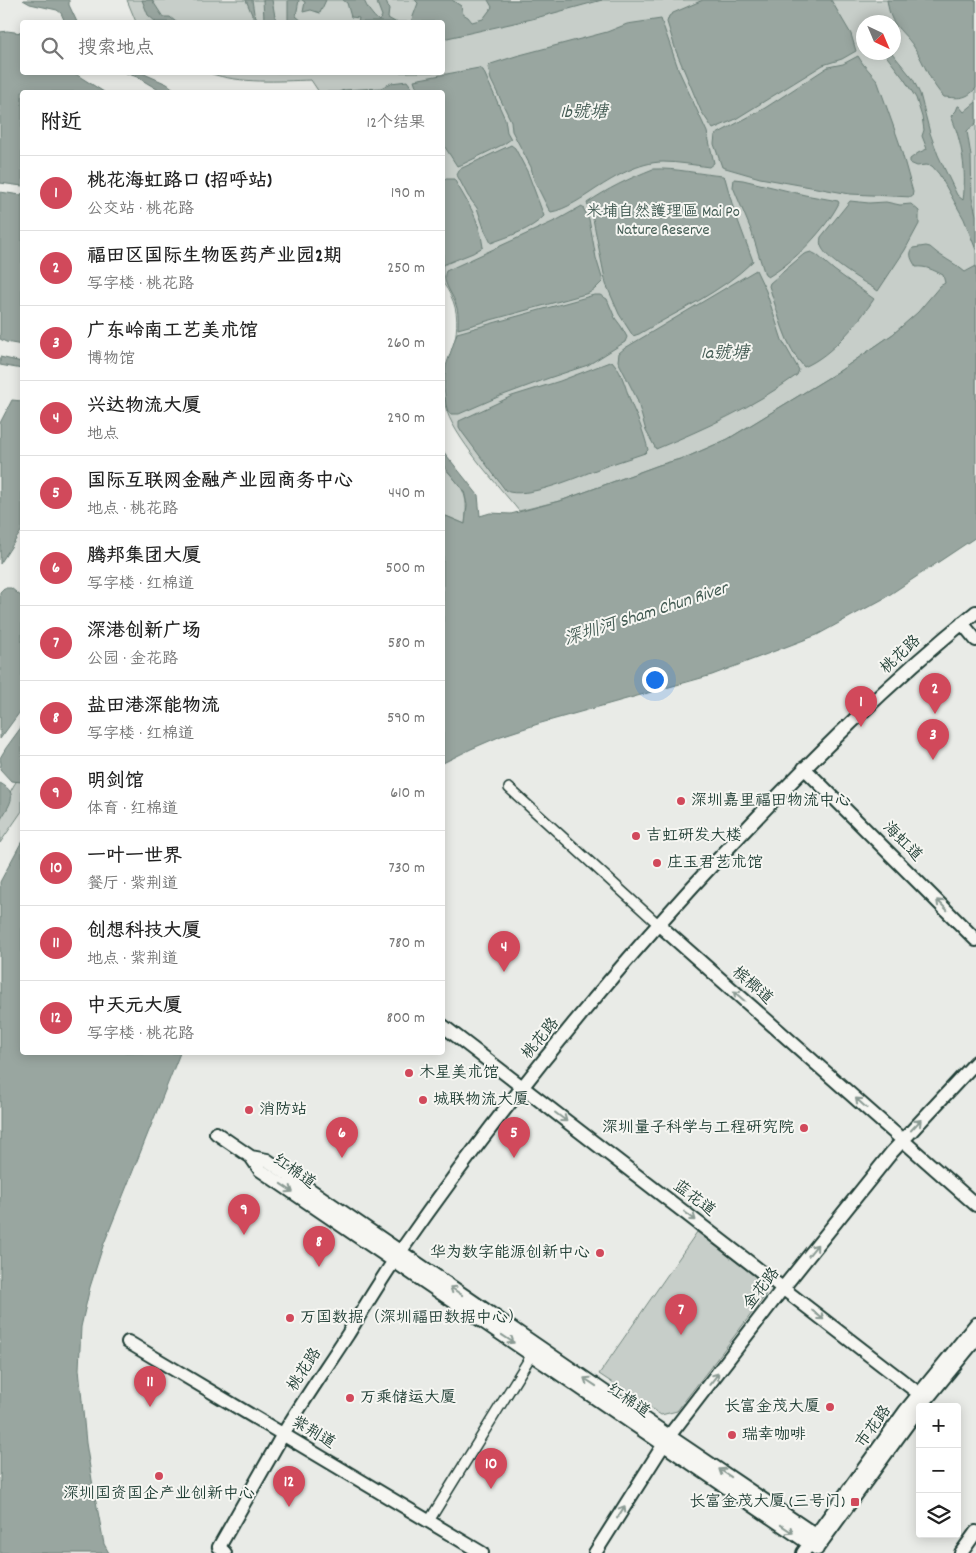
<!DOCTYPE html>
<html lang="zh">
<head>
<meta charset="utf-8">
<style>
  body { margin:0; font-family:Dekko,"LXGW WenKai TC",sans-serif; background:#f6f6f6; color:#222 }
  .controls { position:absolute; right:15px; bottom:15px; display:grid; overflow:hidden; border-radius:5px; box-shadow:0 2px 12px #0003 }
  .controls button { width:45px; height:45px; display:grid; place-items:center; padding:0; border:0; border-bottom:1px solid #e0e0e0; background:#fff; color:#222; font:25px sans-serif }
  .compass { position:absolute; left:856px; top:15px; width:45px; height:45px; border-radius:50%; background:#fff; box-shadow:0 2px 12px #0003; rotate:136deg }
  .you { position:absolute; left:654px; top:679px; width:18px; height:18px; margin:-12px; border:4px solid #fff; border-radius:50%; background:#1a73e8; box-shadow:0 0 0 8px #1a73e833 }
  .badge { display:grid; place-items:center; width:32px; height:32px; border-radius:50%; background:#d1495b; color:#fff; font-size:16px; font-weight:700 }
  .pin { position:absolute; translate:-50% -41px; filter:drop-shadow(0 1px 2px #0008) }
  .pin::after { content:''; position:absolute; top:26px; width:18px; height:15px; background:inherit; clip-path:polygon(0 0,100% 0,50% 100%) }
  .list { margin:0; padding:0; list-style:none }
  h2 { display:flex; justify-content:space-between; align-items:center; height:65px; margin:0; padding:0 20px; font-size:21px }
  h2 small { font-size:16px; font-weight:400; color:#767676 }
  .list li { display:grid; grid-template-columns:32px 1fr auto; gap:15px; align-items:center; box-sizing:border-box; height:75px; padding:0 20px; border-top:1px solid #e0e0e0 }
  .list b { display:block; font-size:19px; white-space:nowrap }
  .list p { margin:0; font-size:16px; white-space:nowrap; color:#767676 }
  .list em { font-size:16px; font-style:normal; color:#767676 }
  .icon { flex:none; width:28px; height:28px; fill:none; stroke:currentColor; stroke-width:2; stroke-linecap:round; stroke-linejoin:round }
  .map { position:relative; flex:none; width:976px; height:1553px; overflow:hidden }
  .search { position:absolute; background:#fff; box-shadow:0 2px 12px #0003; left:20px; top:20px; width:425px; height:55px; display:flex; align-items:center; gap:12px; box-sizing:border-box; padding:0 18px; border-radius:5px; color:#767676; font-size:19px }
  .panel { position:absolute; background:#fff; box-shadow:0 2px 12px #0003; left:20px; top:90px; width:425px; height:965px; border-radius:5px }
  .map>svg:first-child { display:block }
  .green { fill:#c7cec9; stroke:#73867e; fill-rule:evenodd }
  .water { fill:#99a6a0; stroke:#687c75 }
  .lines { fill:none; stroke-linecap:round; stroke-linejoin:round }
  .street-casing { stroke:#1f3d34; stroke-width:12 }
  .secondary-casing { stroke:#1f3d34; stroke-width:16 }
  .street { stroke:#f6f6f2; stroke-width:9 }
  .secondary { stroke:#f6f6f2; stroke-width:12 }
  .oneway { stroke:#8a9a93 }
  .poi-dot { fill:#d1495b; stroke:#f6f6f2; stroke-width:2 }
  .labels { text-anchor:middle; dominant-baseline:central; stroke-width:4; stroke-linejoin:round; paint-order:stroke }
  .park-label { font-size:16px; fill:#415a52; stroke:#f6f6f2 }
  .street-label { font-size:16px; fill:#1f3d34; stroke:#f6f6f2 }
  .poi-label { font-size:16px; fill:#1f3d34; stroke:#f6f6f2; text-anchor:start }
  .water-label { font-size:18px; font-style:italic; fill:#445c54; stroke:#f6f6f2 }
</style>
</head>
<body>
<div class="map">
<svg width="976" height="1553" viewBox="0 0 976 1553">
  <rect width="100%" height="100%" fill="#e9ebe7"/>
  <filter id="ink" filterUnits="userSpaceOnUse"><feTurbulence type="fractalNoise" baseFrequency=".02" numOctaves="2"/><feDisplacementMap in="SourceGraphic" scale="10" xChannelSelector="R" yChannelSelector="G"/><feConvolveMatrix kernelMatrix="1 2 1 2 8 2 1 2 1" color-interpolation-filters="sRGB"/></filter>
  <g filter="url(#ink)">
    <path class="green" d="M127 0H976V401L902 327 893 334 841 370 728 439 687 457 659 465 563 500 519 511C498 485 452 436 445 405 444 398 446 389 447 382 451 344 469 318 443 283L442 92H319L311 80C277 81 242 84 209 73L442 72V22H136ZM864 22H894V52H864Z
      M442 465C463 489 469 491 465 524L446 516 443 518Z
      M22 773V811L0 843V811L14 785Z
      M697 1232 766 1285 765 1296 677 1411 661 1415 599 1374Z"/>
    <path class="water" d="M23 0H69V5L77 22H65L61 13 57 10 30 4Z
      M142 0H152L163 17H170L176 22H156L148 15Z
      M246 0H252L254 13 259 22 264 20 263 0H272L276 22H255Z
      M288 0H299L296 16 303 22H288Z
      M302 0H326L320 13 311 10 303 12 305 2Z
      M343 0H364C367 8 372 15 379 21L382 16 376 0H386L389 9 388 18 395 22H358L359 18 351 17 347 3Z
      M415 0H452L461 6 463 14 468 17 472 22 483 19 492 7 488 0H602L532 19 443 39 442 22H411L418 3Z
      M703 0H831L851 34 856 51 842 59 823 65 734 120 713 129 701 111 676 51 667 22 669 16 673 13Z
      M887 0H976V88C966 100 958 98 944 97 930 83 925 64 914 47 908 37 897 29 892 19 889 13 888 6 887 0Z
      M661 19 679 71 707 132 714 163 709 167C694 165 678 162 663 162 639 162 615 177 596 189 584 197 565 210 551 212L548 208 534 180 531 167 512 131 511 121 491 80 488 67 491 64 516 56 607 32 627 24Z
      M7 31 22 33V72L74 73 104 92H22V186L0 183V32Z
      M884 53H892L913 79 920 94 930 133 938 155 957 195 963 200C967 172 962 142 951 116L956 111 958 106H959L964 112 976 102V123L967 131 971 156 972 198 976 215V250L964 219 939 174 932 166 926 165 917 166 910 163V159L918 153 927 149 922 136 924 130 922 117 916 98 904 79Z
      M858 56 863 64 877 80 899 142 913 192 912 197 850 194 760 178 722 167 714 144 715 135 765 108 828 67 843 64Z
      M479 68 483 70 505 119 507 132 511 139 504 144 461 165 457 166 443 144 442 92H418L414 80Z
      M126 73H142L167 84 178 92H162L137 77Z
      M407 81 415 92H339L344 90 381 88 391 83Z
      M511 145 515 148 528 173 544 216C531 230 509 236 491 243L485 231 477 208 468 196 457 175 460 169Z
      M653 169C676 168 699 174 723 176L725 178 733 207 753 261C722 292 676 312 639 334L633 336 619 314 606 284 593 219 587 203C607 189 630 178 653 169Z
      M445 179H454C468 204 479 217 483 247L473 253 443 265 442 181Z
      M734 179 743 180 805 195 838 201 839 203C826 229 794 262 768 277L765 275 751 230 733 187Z
      M0 192 21 195 22 193V345L6 342 0 339Z
      M850 201 869 203 886 202 900 205 911 204 919 211V224L905 250 878 291C864 282 829 262 822 248 820 244 820 242 821 237Z
      M582 206 589 219 596 258 603 281 595 289 589 293 458 329C458 320 459 313 456 305 453 293 441 283 446 271L559 219Z
      M926 246 930 247C940 257 954 262 965 272L976 266V537L883 599 817 635 712 675 541 723 501 736 471 749 443 763V518L446 516 465 524 467 505 464 491 443 465V451L478 495 480 516 490 513 511 514 563 500 659 465 687 457 728 439 841 370 893 334 918 312 940 286 945 283 943 275C933 270 926 266 916 267 912 260 908 255 913 248Z
      M811 252 817 255 834 270 874 299C858 323 831 356 804 367 785 347 778 312 769 286L770 283 804 254Z
      M756 270 766 291 782 340 799 370 797 375C753 407 706 428 656 449L646 431 637 399 618 361 619 353 625 348Z
      M594 295H600L607 299 615 318 621 326 627 337 625 342 588 365 549 378 498 397 459 414H451L448 412 446 405 444 387 446 366 457 333Z
      M0 357 22 362V369L0 365Z
      M612 361C624 374 626 392 633 408 639 421 645 436 648 450L645 453C628 459 610 464 593 471 573 479 526 499 506 491L462 432 459 427V421L512 396 560 381Z
      M12 400 22 401V530L0 564V423Z
      M4 588H11L22 597V709L0 739V592Z
      M22 726V782L11 781 0 769 1 764 0 758 6 748Z
      M0 783C21 794 8 806 0 821Z
      M22 841V1052L180 1053 103 1246 90 1287 81 1327 79 1369 86 1443 92 1480 104 1544 109 1553H0V882Z"/>
    <g class="lines">
      <defs>
        <path id="street" d="M509 788 658 924
          M429 1521 534 1351"/>
        <path id="secondary" d="M962 623 976 640
          M804 768 976 940
          M658 924 976 1205
          M442 1025 926 1399
          M216 1133 251 1157 260 1170 817 1549
          M251 1157 267 1160 669 1436 823 1540
          M128 1342 482 1553
          M922 1405 976 1339
          M818 1547 920 1407
          M225 1553 219 1547C240 1510 261 1473 282 1436 303 1401 326 1368 348 1334 365 1306 382 1278 400 1252 501 1107 613 970 734 842 810 761 889 682 976 612
          M595 1553 669 1436 783 1288 892 1152 976 1062
          M803 1553 906 1410 976 1324
          M961 1553 976 1532"/>
      </defs>
      <use href="#street" class="street-casing"/>
      <use href="#secondary" class="secondary-casing"/>
      <use href="#street" class="street"/>
      <use href="#secondary" class="secondary"/>
    </g>
    <defs><path id="oneway-shaft" d="M-6 0H5M1.5-3L5.5 0L1.5 3" fill="none" stroke-width="1.6" stroke-linecap="round" stroke-linejoin="round" transform="scale(1.25)"/></defs>
    <g class="oneway">
      <use href="#oneway-shaft" transform="translate(942 905) rotate(-135)"/>
      <use href="#oneway-shaft" transform="translate(739 996) rotate(-139)"/>
      <use href="#oneway-shaft" transform="translate(861 1103) rotate(-138)"/>
      <use href="#oneway-shaft" transform="translate(561 1117) rotate(37)"/>
      <use href="#oneway-shaft" transform="translate(916 1125) rotate(-47)"/>
      <use href="#oneway-shaft" transform="translate(287 1188) rotate(34)"/>
      <use href="#oneway-shaft" transform="translate(690 1216) rotate(37)"/>
      <use href="#oneway-shaft" transform="translate(813 1250) rotate(-51)"/>
      <use href="#oneway-shaft" transform="translate(456 1291) rotate(-146)"/>
      <use href="#oneway-shaft" transform="translate(818 1315) rotate(38)"/>
      <use href="#oneway-shaft" transform="translate(508 1339) rotate(34)"/>
      <use href="#oneway-shaft" transform="translate(714 1379) rotate(-52)"/>
      <use href="#oneway-shaft" transform="translate(590 1382) rotate(-146)"/>
      <use href="#oneway-shaft" transform="translate(725 1473) rotate(-146)"/>
      <use href="#oneway-shaft" transform="translate(621 1512) rotate(-58)"/>
      <use href="#oneway-shaft" transform="translate(787 1529) rotate(34)"/>
    </g>
  </g>
  <g class="poi-dot">
    <circle cx="681" cy="801" r="5"/>
    <circle cx="636" cy="836" r="5"/>
    <circle cx="657" cy="863" r="5"/>
    <circle cx="409" cy="1073" r="5"/>
    <circle cx="423" cy="1100" r="5"/>
    <circle cx="249" cy="1110" r="5"/>
    <circle cx="804" cy="1128" r="5"/>
    <circle cx="600" cy="1253" r="5"/>
    <circle cx="290" cy="1318" r="5"/>
    <circle cx="350" cy="1398" r="5"/>
    <circle cx="830" cy="1407" r="5"/>
    <circle cx="732" cy="1435" r="5"/>
    <circle cx="159" cy="1476" r="5"/>
    <rect x="850" y="1497" width="10" height="10" rx="2.5"/>
  </g>
  <g class="labels">
    <g class="park-label">
      <text x="663" y="212">米埔自然護理區 Mai Po<tspan x="663" dy="18">Nature Reserve</tspan></text>
    </g>
    <g class="street-label">
      <text transform="translate(901 655) rotate(-43)">桃花路</text>
      <text transform="translate(902 842) rotate(45)">海虹道</text>
      <text transform="translate(752 986) rotate(41)">槟榔道</text>
      <text transform="translate(541 1039) rotate(-50)">桃花路</text>
      <text transform="translate(294 1172) rotate(35)">红棉道</text>
      <text transform="translate(694 1199) rotate(37)">蓝花道</text>
      <text transform="translate(762 1289) rotate(-52)">金花路</text>
      <text transform="translate(305 1370) rotate(-57)">桃花路</text>
      <text transform="translate(628 1401) rotate(34)">红棉道</text>
      <text transform="translate(874 1427) rotate(-54)">市花路</text>
      <text transform="translate(313 1433) rotate(31)">紫荆道</text>
    </g>
    <g class="poi-label">
      <text x="691" y="801">深圳嘉里福田物流中心</text>
      <text x="646" y="836">吉虹研发大楼</text>
      <text x="667" y="863">庄玉君艺术馆</text>
      <text x="419" y="1073">木星美术馆</text>
      <text x="433" y="1100">城联物流大厦</text>
      <text x="259" y="1110">消防站</text>
      <text x="794" y="1128" text-anchor="end">深圳量子科学与工程研究院</text>
      <text x="590" y="1253" text-anchor="end">华为数字能源创新中心</text>
      <text x="300" y="1318">万国数据（深圳福田数据中心）</text>
      <text x="360" y="1398">万乘储运大厦</text>
      <text x="820" y="1407" text-anchor="end">长富金茂大厦</text>
      <text x="742" y="1435">瑞幸咖啡</text>
      <text x="159" y="1494" text-anchor="middle">深圳国资国企产业创新中心</text>
      <text x="845" y="1502" text-anchor="end">长富金茂大厦 (三号门)</text>
    </g>
    <g class="water-label">
      <text x="584" y="113">1b號塘</text>
      <text x="725" y="354">1a號塘</text>
      <text transform="translate(646 615) rotate(-18)">深圳河 Sham Chun River</text>
    </g>
  </g>
</svg>
<div class="controls">
<button>+</button>
<button>−</button>
<button><svg class="icon" aria-label="layers" viewBox="0 0 24 24"><path d="M12 4l9 5-9 5-9-5zM3 14l9 5 9-5"/></svg></button>
</div>
<svg class="compass" viewBox="-18 -18 36 36"><path d="M0-13l5 13h-10z" fill="#e53935"/><path d="M0 13l5-13h-10z" fill="#767676"/></svg>
<div class="you"></div>
<div class="pin badge" style="left:861px;top:727px">1</div>
<div class="pin badge" style="left:935px;top:714px">2</div>
<div class="pin badge" style="left:933px;top:760px">3</div>
<div class="pin badge" style="left:504px;top:972px">4</div>
<div class="pin badge" style="left:514px;top:1158px">5</div>
<div class="pin badge" style="left:342px;top:1158px">6</div>
<div class="pin badge" style="left:681px;top:1335px">7</div>
<div class="pin badge" style="left:319px;top:1267px">8</div>
<div class="pin badge" style="left:244px;top:1235px">9</div>
<div class="pin badge" style="left:491px;top:1489px">10</div>
<div class="pin badge" style="left:150px;top:1407px">11</div>
<div class="pin badge" style="left:289px;top:1507px">12</div>
<div class="search"><svg class="icon" aria-label="search" viewBox="0 0 24 24"><circle cx="10" cy="10" r="6"/><path d="M15 15l6 6"/></svg>搜索地点</div>
<section class="panel">
<h2>附近<small>12个结果</small></h2>
<ul class="list">
<li><span class="badge">1</span><div><b>桃花海虹路口 (招呼站)</b><p>公交站 · 桃花路</p></div><em>190 m</em></li>
<li><span class="badge">2</span><div><b>福田区国际生物医药产业园2期</b><p>写字楼 · 桃花路</p></div><em>250 m</em></li>
<li><span class="badge">3</span><div><b>广东岭南工艺美术馆</b><p>博物馆</p></div><em>260 m</em></li>
<li><span class="badge">4</span><div><b>兴达物流大厦</b><p>地点</p></div><em>290 m</em></li>
<li><span class="badge">5</span><div><b>国际互联网金融产业园商务中心</b><p>地点 · 桃花路</p></div><em>440 m</em></li>
<li><span class="badge">6</span><div><b>腾邦集团大厦</b><p>写字楼 · 红棉道</p></div><em>500 m</em></li>
<li><span class="badge">7</span><div><b>深港创新广场</b><p>公园 · 金花路</p></div><em>580 m</em></li>
<li><span class="badge">8</span><div><b>盐田港深能物流</b><p>写字楼 · 红棉道</p></div><em>590 m</em></li>
<li><span class="badge">9</span><div><b>明剑馆</b><p>体育 · 红棉道</p></div><em>610 m</em></li>
<li><span class="badge">10</span><div><b>一叶一世界</b><p>餐厅 · 紫荆道</p></div><em>730 m</em></li>
<li><span class="badge">11</span><div><b>创想科技大厦</b><p>地点 · 紫荆道</p></div><em>780 m</em></li>
<li><span class="badge">12</span><div><b>中天元大厦</b><p>写字楼 · 桃花路</p></div><em>800 m</em></li>
</ul>
</section>
</div>
</body>
</html>
